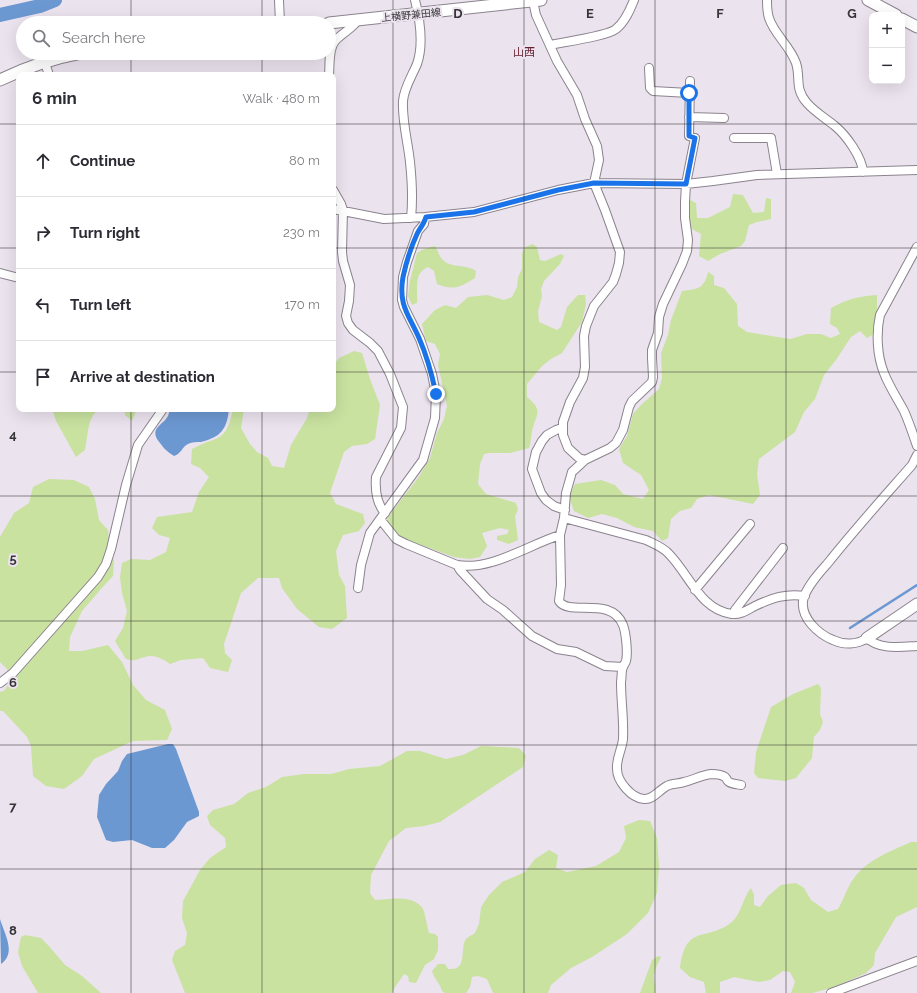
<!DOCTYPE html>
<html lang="en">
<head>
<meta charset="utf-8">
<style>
  body { margin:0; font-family:Raleway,"Noto Sans JP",sans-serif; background:#f2f2f3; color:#2b2b33 }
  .controls { position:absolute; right:12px; top:12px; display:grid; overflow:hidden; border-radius:8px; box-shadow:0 4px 16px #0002 }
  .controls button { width:36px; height:36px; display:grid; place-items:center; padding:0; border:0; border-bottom:1px solid #e1e1e2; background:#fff; color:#2b2b33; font:20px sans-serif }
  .stop { position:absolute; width:12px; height:12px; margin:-9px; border:3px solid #1a73e8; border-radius:50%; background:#fff }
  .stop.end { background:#1a73e8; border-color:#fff; box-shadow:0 1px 4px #0008 }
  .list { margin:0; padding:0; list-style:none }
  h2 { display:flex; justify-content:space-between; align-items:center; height:52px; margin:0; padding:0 16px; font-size:17px }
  h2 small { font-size:13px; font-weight:400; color:#7c7c81 }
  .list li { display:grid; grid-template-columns:26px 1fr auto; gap:12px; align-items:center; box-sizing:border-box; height:72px; padding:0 16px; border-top:1px solid #e1e1e2 }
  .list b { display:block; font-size:15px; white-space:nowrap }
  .list em { font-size:13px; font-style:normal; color:#7c7c81 }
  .icon { flex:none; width:22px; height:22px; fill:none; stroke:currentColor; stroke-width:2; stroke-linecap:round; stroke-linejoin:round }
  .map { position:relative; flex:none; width:917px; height:993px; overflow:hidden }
  .search { position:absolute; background:#fff; box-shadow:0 4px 16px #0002; left:16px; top:16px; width:320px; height:44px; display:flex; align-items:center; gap:10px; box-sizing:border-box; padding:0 14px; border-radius:22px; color:#7c7c81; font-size:15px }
  .panel { position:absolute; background:#fff; box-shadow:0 4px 16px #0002; left:16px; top:72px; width:320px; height:340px; border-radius:8px }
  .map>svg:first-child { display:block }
  .green { fill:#c9e2a0 }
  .water { fill:#6c98d2 }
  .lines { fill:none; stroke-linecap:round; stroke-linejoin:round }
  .stream { stroke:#6c98d2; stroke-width:2.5 }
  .river { stroke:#6c98d2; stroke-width:14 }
  .street-casing { stroke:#8b838d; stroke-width:10 }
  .secondary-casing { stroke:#8b838d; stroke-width:13 }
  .street { stroke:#fff; stroke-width:8 }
  .secondary { stroke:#fff; stroke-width:11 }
  .route { stroke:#1a73e8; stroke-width:5 }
  .grid { fill:none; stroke:#373438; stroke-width:1; stroke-opacity:0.55 }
  .labels { text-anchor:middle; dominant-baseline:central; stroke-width:4; stroke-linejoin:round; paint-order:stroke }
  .street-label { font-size:10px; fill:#373438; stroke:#ebe3ee }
  .neighbourhood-label { font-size:11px; fill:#672131; stroke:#ebe3ee }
  .grid-label { font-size:13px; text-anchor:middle; font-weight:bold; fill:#373438; stroke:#ebe3ee; stroke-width:4; stroke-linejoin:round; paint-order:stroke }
</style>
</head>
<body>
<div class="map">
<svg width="917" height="993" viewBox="0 0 917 993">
  <rect width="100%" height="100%" fill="#ebe3ee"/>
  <path class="green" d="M733 194 743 195 753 213 764 212 766 198 771 199V219L757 222 749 225 745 241 741 246 720 254 708 261 699 256 701 234 690 228 688 211 690 200 696 203 697 218H708L730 207Z
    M533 244 537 247 540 260 545 261 561 254 564 256 560 264 544 281 541 289 542 296 538 311 539 322 557 330 561 327 567 307 578 295H585L586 304 582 322 562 353 551 359 542 366 527 384V397C544 411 536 414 532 431 531 437 531 442 529 448L510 453H490L484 454 480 464 478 484 486 494 516 503 518 510 515 516 518 540 509 544 497 540V536L507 534 509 530 500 528 482 533 487 546 480 557 470 559 454 557 399 537 389 524 387 518 418 478 430 458 437 433 444 419 447 406 438 365 440 354 435 344 426 341 422 324 435 310 445 305 456 308 468 297 487 295 504 300 512 297 517 287 518 277 522 269V253L525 247Z
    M435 246C438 250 439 257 443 260 450 268 466 264 476 271L475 278C461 287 453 291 437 284L434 271 428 267C413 273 418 289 417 303L412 305 408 296 410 281 417 253 424 249Z
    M708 272 714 276V285L724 288 737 304 738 326 747 332 790 339 807 334H821L831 338 840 334 837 328 830 324 831 308C847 299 860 296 877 295V310L874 334 867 338 860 331 851 337 836 360 824 375 815 399 804 412 795 432 759 459 757 474 760 495 753 504 709 495 697 499 691 508 680 511 671 519 668 538 662 541 653 531 634 527 617 518 602 514 588 518 574 511 569 497 575 484 601 480 615 485 623 494 643 499 649 490 641 475 623 463 619 449 627 436 633 414 641 405 659 389 662 378 661 353 668 335 671 320 682 291C698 289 704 289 708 272Z
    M354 351 362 353 370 379 380 405 375 439 367 444 352 446 344 452 330 493 336 504 363 514 365 523 359 531 343 535 336 551 339 575 345 586 347 618 332 629 319 627 297 609 282 588 279 578H258L241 593 224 644 225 653 232 660 228 672 210 668 203 658 181 660 170 664C163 659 154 654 145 657 136 659 136 662 126 659L115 641 123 628 127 611 122 593 120 577 122 563 131 559 150 560 166 552 170 538 159 535 152 528 157 517 192 512 199 492 209 477 200 468 191 464 192 449C218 435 226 444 233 409H244L241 428 250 444 257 452 268 458 272 466 284 468 291 445 307 418 310 409H333V366L339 358Z
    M52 409H99C87 417 88 437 85 450L76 457 56 421Z
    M124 409H137L132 421 125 415Z
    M49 479 74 480 89 487 95 499 99 520 108 530 109 541 105 554 114 560 113 576 101 589 82 611 70 637 69 651H82L108 645 122 662 133 685 146 700 165 710 172 729 167 740 133 741 94 759 82 776 64 789 46 786 33 776 31 746 27 737 3 711H0V692L4 691 10 682 7 669 0 662V537L14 513 29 503 33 487Z
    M818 684 821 688 820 714 823 722 820 730 814 737 812 758 796 778 785 781 758 778 754 773 756 752 771 707 793 694Z
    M481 746 519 748 526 756 523 767 440 822 424 826 406 828 389 841 371 875 370 893 375 900C389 899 414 894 423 909 425 913 427 927 429 933L435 934 438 937V950L434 959 425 965 416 983 409 982 408 976 404 974 395 987 392 993H185L172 960 175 951 185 945 187 933 182 918 183 901 200 870 210 858 226 847 225 838 210 825 207 816 213 810 234 804 248 793 266 787 282 777 304 774H331L349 769 380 766 407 751H420L446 759 463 755Z
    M639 820 650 821 657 838 659 866 657 893 648 913 627 934 592 957 571 968 551 985 548 993H493L487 979 478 976 472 977 470 987 466 993H445L442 991C440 983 434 979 432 971L438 964H445L448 969C470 971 458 947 467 938 469 936 473 935 475 933L479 924 481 907 489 895 502 882 525 872 535 859 549 850 558 855 556 868 567 872 596 866 619 852 626 838 624 826Z
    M911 842H917V907L896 917 875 953 874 965 866 973 835 987 812 993H791L795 982 790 972 783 971 770 980 759 982 734 977 720 982V993H706L704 982 690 977 680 968C686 922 707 943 733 921 742 912 743 897 751 888L754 895V905L760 907 768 896 781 885 796 883 804 888 811 900 828 912 838 909C844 899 847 887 854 878 867 860 891 851 911 842Z
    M25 935 41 938 48 945 65 965 82 976 101 993H38L22 966 18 952 21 937Z
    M658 956 661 957C658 963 655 968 654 976 654 982 656 987 655 993H640L652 960Z"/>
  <path class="water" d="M169 409H229C227 429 221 437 201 442 197 442 192 442 188 444 182 447 181 454 174 456 168 452 164 449 160 443 145 425 171 425 169 409Z
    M168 744H173L176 749 199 812V816L187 822 174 840 165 848H152L132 840 113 842 106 840 97 817 99 795 106 784 118 771 122 761 127 754Z
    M0 919C4 933 17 953 1 964Z"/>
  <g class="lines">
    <path class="stream" d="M850 628 917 585"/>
    <path class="river" d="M0 15 40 6 55 0"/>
    <defs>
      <path id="street" d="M279 0 280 23
        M767 0C767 6 767 12 769 18 774 34 790 46 796 63 801 78 794 88 807 103 815 112 825 118 835 126 846 135 862 157 863 172
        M533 1 536 15 557 61 577 95 585 119 597 146 599 160 594 183 605 210 620 252 619 263 616 274 613 282 594 306 586 326 584 336 585 367 583 378 570 402 563 422V435L568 448 579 458 585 460
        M550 45C563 42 608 36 616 29 625 22 630 10 634 0
        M45 63 49 75
        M649 68 650 88 653 91 689 93
        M329 75C330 65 328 49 335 41 342 33 352 29 358 20
        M690 81 689 136 695 138 686 184 685 202V218L688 240 687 251 682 264 663 304 659 317 658 333 652 350V358L653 377 652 382 632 401 629 407 623 430 616 443 610 448 585 460 572 472 566 493 564 518 560 535 561 585 559 601C569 617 611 595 623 625 626 633 628 653 626 661 625 664 624 664 623 667 621 671 622 677 621 682 621 701 624 720 623 739 622 749 616 759 617 769 617 781 631 798 644 799 653 800 659 790 667 786 672 783 679 784 684 782 693 780 702 775 711 774 715 774 721 774 725 777 728 780 726 780 729 782 732 784 737 784 741 785
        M689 117 724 118
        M734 138H771L777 174
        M333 190 341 204 343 210 342 252 343 261 350 285 349 301 346 316 348 323 353 330 370 343 378 351 390 374 403 407 401 428 376 477C375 490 376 503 385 513
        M333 209 384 219 425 217 474 212 558 190 594 183 686 184 713 181 757 175 917 170
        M411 218C413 199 412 181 410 162 408 142 402 122 403 101 404 88 412 76 417 64 424 44 420 20 415 0
        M917 247 880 315C876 333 877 356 884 373 889 386 897 398 904 411 909 422 913 434 917 446
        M0 273 19 278
        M562 428 556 430 547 435 542 441 536 452 532 469 541 493 546 500 554 506 565 510
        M917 455 912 465C884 497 855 529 828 563 820 572 805 588 803 601 801 618 818 634 833 640 844 645 857 645 867 638 879 650 901 647 917 646
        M564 518 646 540C654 544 663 547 669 554 689 574 700 610 732 614 741 615 747 610 755 606 772 598 786 593 805 596
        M380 519 396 539 406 544 457 565C491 571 528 545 560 535
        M457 565 460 570 487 599 503 610 532 636 557 649 576 652 605 666 623 667
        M358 588 361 565 370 533 423 460 435 418 436 394 432 374 420 339 404 307 402 300 403 277 407 262 418 231 424 224 425 217
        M695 590 750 524
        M733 614 735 610 783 548
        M0 683 13 673 98 577 106 564 111 549 126 485 138 445 163 409
        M831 993 917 961"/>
      <path id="secondary" d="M868 0 896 15
        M902 19 917 27
        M329 23 541 0
        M0 80C25 68 54 58 81 53
        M867 638 917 604"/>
    </defs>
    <use href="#street" class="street-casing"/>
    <use href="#secondary" class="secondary-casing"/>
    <use href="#street" class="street"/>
    <use href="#secondary" class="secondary"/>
  </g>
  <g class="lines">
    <path class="route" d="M436 394C432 375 427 356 419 338 409 315 398 305 403 277 406 263 411 247 417 234 420 228 424 224 426 217L474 212 558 190 594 183 686 184 695 138 689 136V93"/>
  </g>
  <path class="grid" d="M131 0V23M262 0V23M393 0V993M524 0V993M655 0V993M786 0V993M131 53V75M262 53V75M0 124H19M333 124H917M0 248H19M333 248H917M0 372H19M333 372H917M131 409V993M262 409V993M0 496H917M0 621H917M0 745H917M0 869H917"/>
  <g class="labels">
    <g class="street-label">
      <text transform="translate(411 15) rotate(-6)">上横野兼田線</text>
    </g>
    <g class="neighbourhood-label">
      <text x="524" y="52">山西</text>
    </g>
  </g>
  <g class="grid-label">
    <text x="458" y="18">D</text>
    <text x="590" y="18">E</text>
    <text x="720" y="18">F</text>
    <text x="852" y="18">G</text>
    <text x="13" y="439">4</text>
    <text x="13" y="563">5</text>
    <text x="13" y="687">6</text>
    <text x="13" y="811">7</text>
    <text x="13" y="935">8</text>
  </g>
</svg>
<div class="controls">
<button>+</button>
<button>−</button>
</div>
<div class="stop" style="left:689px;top:93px"></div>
<div class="stop end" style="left:436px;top:394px"></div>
<div class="search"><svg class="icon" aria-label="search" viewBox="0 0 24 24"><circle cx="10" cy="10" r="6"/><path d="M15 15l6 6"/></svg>Search here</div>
<section class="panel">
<h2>6 min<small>Walk · 480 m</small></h2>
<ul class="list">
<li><svg class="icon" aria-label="ahead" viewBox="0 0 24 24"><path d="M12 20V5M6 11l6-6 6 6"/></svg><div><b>Continue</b></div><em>80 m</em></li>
<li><svg class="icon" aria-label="right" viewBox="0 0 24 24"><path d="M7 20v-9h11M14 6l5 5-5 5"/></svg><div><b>Turn right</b></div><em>230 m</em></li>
<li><svg class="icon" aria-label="left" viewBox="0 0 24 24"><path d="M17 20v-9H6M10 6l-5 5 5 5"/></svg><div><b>Turn left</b></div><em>170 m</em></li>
<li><svg class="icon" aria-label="arrive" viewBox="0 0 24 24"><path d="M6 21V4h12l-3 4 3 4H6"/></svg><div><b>Arrive at destination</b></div></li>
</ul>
</section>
</div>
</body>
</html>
